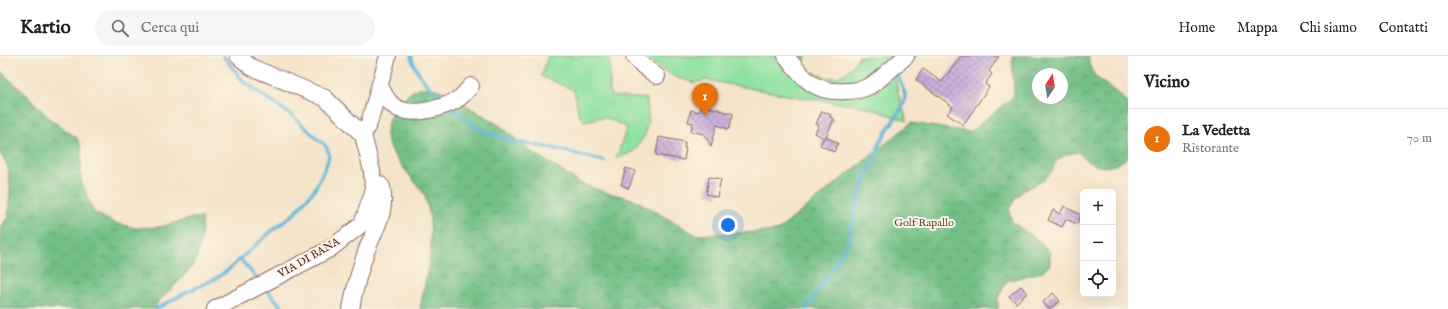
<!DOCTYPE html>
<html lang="it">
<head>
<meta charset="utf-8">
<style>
  body { margin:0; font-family:"IM FELL English",serif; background:#f6f6f6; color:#202124 }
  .controls { position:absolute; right:12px; bottom:12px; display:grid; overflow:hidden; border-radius:6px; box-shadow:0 4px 16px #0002 }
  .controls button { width:36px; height:36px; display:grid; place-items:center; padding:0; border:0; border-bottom:1px solid #e0e0e0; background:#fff; color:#202124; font:20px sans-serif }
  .compass { position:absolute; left:1032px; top:12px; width:36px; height:36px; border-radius:50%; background:#fff; box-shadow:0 4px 16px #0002; rotate:12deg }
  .you { position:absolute; left:728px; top:169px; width:14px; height:14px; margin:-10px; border:3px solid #fff; border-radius:50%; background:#1a73e8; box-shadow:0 0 0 6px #1a73e833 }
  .badge { display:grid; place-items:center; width:26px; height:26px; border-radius:50%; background:#2563eb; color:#fff; font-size:13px; font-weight:700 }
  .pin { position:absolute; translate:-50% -33px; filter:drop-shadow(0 1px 2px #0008) }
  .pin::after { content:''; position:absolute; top:21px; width:14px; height:12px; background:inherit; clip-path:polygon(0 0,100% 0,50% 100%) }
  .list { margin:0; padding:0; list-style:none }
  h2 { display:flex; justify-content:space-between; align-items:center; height:52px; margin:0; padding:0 16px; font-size:17px }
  h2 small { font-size:13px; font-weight:400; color:#757577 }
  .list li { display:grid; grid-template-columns:26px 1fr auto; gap:12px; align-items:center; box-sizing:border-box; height:60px; padding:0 16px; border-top:1px solid #e0e0e0 }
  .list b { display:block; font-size:15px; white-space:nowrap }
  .list p { margin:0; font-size:13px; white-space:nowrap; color:#757577 }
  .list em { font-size:13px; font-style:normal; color:#757577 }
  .icon { flex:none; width:22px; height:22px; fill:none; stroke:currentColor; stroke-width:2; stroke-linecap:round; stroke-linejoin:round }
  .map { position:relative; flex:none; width:1128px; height:253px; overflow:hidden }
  header { display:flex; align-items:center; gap:24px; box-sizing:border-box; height:56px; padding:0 20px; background:#fff; border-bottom:1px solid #e0e0e0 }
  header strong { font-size:19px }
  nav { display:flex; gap:22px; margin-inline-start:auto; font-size:14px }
  .search { width:280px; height:36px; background:#f6f6f6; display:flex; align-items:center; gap:10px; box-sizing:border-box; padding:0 14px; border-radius:22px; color:#757577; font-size:15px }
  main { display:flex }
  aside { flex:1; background:#fff }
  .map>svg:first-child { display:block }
  .green { fill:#8fe1a1; stroke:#6c8066 }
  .forest { fill:url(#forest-crowns); stroke:#5e6f59; fill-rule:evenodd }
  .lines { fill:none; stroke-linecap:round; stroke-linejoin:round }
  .stream { stroke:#5ab3d7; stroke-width:3.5 }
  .building { fill:url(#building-cross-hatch) }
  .minor-casing { stroke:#866462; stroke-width:18 }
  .minor { stroke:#fff; stroke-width:16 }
  .labels { text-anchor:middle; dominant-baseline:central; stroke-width:4; stroke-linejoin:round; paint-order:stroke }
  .park-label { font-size:11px; fill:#5b5048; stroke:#fcf5e5 }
  .street-label { font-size:11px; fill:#4a1f2b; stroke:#fcf5e5 }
</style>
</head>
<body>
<header>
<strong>Kartio</strong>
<div class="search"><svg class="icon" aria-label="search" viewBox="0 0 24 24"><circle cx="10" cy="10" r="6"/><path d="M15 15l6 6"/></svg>Cerca qui</div>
<nav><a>Home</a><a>Mappa</a><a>Chi siamo</a><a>Contatti</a></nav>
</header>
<main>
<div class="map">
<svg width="1128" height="253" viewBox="0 0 1128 253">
  <defs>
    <pattern id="forest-crowns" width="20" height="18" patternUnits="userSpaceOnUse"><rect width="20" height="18" fill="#73bf87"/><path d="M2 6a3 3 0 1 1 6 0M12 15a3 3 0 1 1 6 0" fill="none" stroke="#609b6f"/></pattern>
    <pattern id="building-cross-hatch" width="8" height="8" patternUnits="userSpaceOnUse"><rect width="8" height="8" fill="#c5acda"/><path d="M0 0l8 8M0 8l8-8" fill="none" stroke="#a28bb1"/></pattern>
  </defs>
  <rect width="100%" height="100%" fill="#fcf5e5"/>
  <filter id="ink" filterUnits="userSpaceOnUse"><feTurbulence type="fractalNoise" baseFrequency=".025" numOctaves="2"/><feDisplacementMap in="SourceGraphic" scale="8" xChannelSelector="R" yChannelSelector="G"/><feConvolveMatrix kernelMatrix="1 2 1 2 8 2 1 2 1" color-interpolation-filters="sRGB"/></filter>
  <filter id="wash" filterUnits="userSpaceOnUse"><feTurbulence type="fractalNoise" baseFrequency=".012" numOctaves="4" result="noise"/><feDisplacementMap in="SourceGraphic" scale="16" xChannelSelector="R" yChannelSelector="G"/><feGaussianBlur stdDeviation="0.9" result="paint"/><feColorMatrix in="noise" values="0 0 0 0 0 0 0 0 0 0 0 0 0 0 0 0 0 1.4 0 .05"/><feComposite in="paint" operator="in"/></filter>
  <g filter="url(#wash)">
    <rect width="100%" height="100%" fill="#f5e4c9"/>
    <path class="green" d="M548 0H610V40L647 43 648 63 645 79 634 95 616 103 627 71 604 61 584 65 579 60 574 34 541 20Z
      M642 0H806L803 16 812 21 814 16C834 29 848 19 859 0H894L892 2 898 37 907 65 866 51 787 39 706 24 694 27 675 21Z"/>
    <path class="forest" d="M1012 0H1089C1086 25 1117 30 1128 49V101C1110 116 1094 113 1078 96L1067 98 1057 104 1052 115 1044 124 1023 135 1015 143 1009 154 1012 166 1042 187 1050 197V209L1041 216 1007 225 998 242V253H420L431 196 430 162 425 139 395 101 389 90 386 79 388 66 392 55 408 38 418 32H432L444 36 499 69 528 93 580 127 604 136 629 142 641 147 696 179 777 175 911 67 970 76 1014 40ZM1038 18H1062V42H1038Z
      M0 15 28 40 50 63 77 82 81 91V125L94 156 114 167 136 172 160 171 192 162H202C203 175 200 193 195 205 190 217 167 236 157 247L155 253H0V172L8 161 10 134 8 111 3 102 0 99Z"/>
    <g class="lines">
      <path class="stream" d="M411 0C415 16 431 35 444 45
        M451 51 481 75 513 85 561 94 604 105
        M240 203 259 225
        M265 232 284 253
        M156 253 185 237 215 223 228 214 274 173 294 158 315 133 328 105 329 98 326 90 319 84 290 58 244 26 223 0
        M806 253 847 189 861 134 881 84 904 48 905 38 898 20 915 0"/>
    </g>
    <g id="blocks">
      <path class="building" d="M961 0H999L989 15 992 18 985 28 989 31 963 69 947 58 953 51 916 24 923 13 942 26Z
        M701 49 733 58 729 73 717 69 711 90 704 78 691 75 693 67 688 66 691 54 699 56Z
        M822 55 831 59 830 61 834 63 826 81 838 87 834 96 820 89 824 82 815 77 819 69 816 68Z
        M659 81 685 86 684 92H686L684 104 656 99Z
        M626 112 635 115 629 132 621 129Z
        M709 121 721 123 717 141 706 138Z
        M1064 150 1081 159 1077 168 1066 163 1062 171 1048 164 1053 154 1060 158Z
        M1021 230 1027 237 1016 247 1009 240Z
        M1053 237 1060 245 1049 253 1043 246Z"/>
    </g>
  </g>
  <g filter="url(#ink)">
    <use href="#blocks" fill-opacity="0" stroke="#866462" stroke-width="1"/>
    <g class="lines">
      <defs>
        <path id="minor" d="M238 0 251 11 325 42 363 79
          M634 0 643 10 657 20
          M786 0C803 22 815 38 846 35 855 35 862 34 870 30 883 22 894 10 906 0
          M380 30C385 39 389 49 399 53 415 60 444 52 458 43 463 40 467 34 471 30
          M363 79 369 67 388 0
          M215 253 330 193 362 168 373 137 372 115 363 79
          M351 253C354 235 360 213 366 196 375 171 387 159 382 131L379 128 373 126"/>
      </defs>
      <use href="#minor" class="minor-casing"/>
      <use href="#minor" class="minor"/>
    </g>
  </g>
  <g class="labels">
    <g class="park-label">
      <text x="924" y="167">Golf Rapallo</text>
    </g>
    <g class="street-label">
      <text transform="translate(309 202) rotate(-30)">VIA DI BANA</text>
    </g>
  </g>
</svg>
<div class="controls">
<button>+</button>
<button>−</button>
<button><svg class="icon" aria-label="locate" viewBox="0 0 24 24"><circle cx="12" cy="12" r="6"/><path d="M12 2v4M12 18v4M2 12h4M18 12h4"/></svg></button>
</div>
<svg class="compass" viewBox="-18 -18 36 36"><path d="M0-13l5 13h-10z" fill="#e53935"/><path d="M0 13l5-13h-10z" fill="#757577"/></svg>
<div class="you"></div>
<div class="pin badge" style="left:705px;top:60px;background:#e8710a">1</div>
</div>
<aside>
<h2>Vicino<small></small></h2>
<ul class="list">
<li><span class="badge" style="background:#e8710a">1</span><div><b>La Vedetta</b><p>Ristorante</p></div><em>70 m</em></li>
</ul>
</aside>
</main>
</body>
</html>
